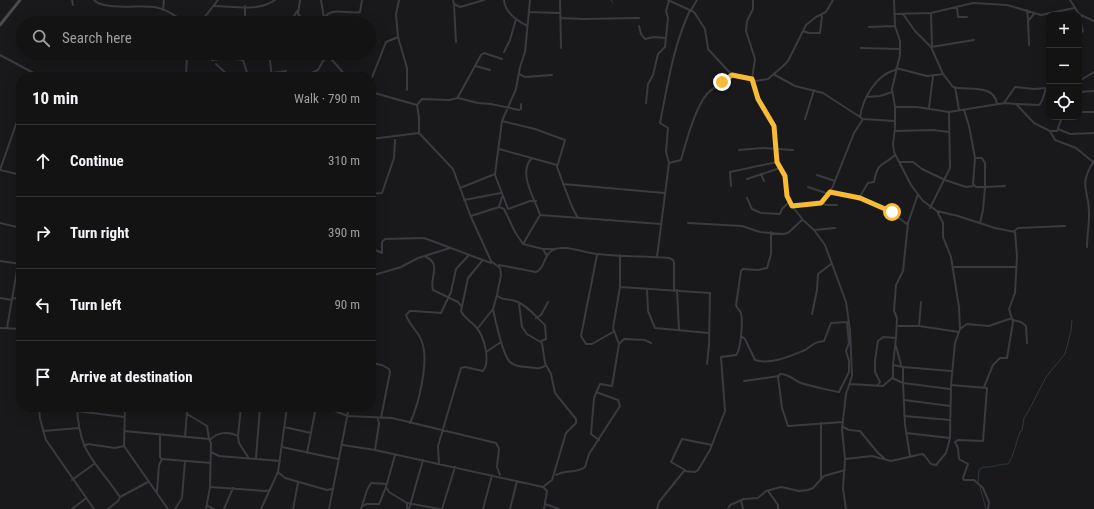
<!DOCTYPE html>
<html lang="en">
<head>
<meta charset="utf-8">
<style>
  body { margin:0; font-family:"Roboto Condensed",sans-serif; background:#1c1c1d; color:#f1f3f6 }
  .controls { position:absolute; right:12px; top:12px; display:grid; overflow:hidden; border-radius:8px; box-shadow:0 4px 16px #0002 }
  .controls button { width:36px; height:36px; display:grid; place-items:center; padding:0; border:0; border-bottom:1px solid #323234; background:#131314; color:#f1f3f6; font:20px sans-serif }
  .stop { position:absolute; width:12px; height:12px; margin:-9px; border:3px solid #f7bb35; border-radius:50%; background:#fff }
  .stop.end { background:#f7bb35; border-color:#fff; box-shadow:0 1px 4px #0008 }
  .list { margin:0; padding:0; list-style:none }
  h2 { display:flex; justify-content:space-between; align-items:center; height:52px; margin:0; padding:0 16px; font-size:17px }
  h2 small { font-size:13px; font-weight:400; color:#9d9ea0 }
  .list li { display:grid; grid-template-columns:26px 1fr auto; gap:12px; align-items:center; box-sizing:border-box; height:72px; padding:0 16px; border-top:1px solid #323234 }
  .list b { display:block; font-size:15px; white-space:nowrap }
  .list em { font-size:13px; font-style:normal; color:#9d9ea0 }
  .icon { flex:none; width:22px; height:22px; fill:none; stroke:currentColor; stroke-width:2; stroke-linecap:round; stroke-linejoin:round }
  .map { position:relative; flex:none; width:1094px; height:509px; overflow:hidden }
  .search { position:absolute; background:#131314; box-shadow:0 4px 16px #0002; left:16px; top:16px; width:360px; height:44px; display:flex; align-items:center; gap:10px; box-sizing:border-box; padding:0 14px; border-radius:22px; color:#9d9ea0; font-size:15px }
  .panel { position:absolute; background:#131314; box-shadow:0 4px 16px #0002; left:16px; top:72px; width:360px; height:340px; border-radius:16px }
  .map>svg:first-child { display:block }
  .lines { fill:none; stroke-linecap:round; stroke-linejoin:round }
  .stream { stroke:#2e3840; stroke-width:1 }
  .street { stroke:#3a3b40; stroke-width:2 }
  .secondary { stroke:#484a50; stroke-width:3 }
  .route { stroke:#f7bb35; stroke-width:5 }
</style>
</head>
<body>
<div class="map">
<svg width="1094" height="509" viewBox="0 0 1094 509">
  <rect width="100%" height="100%" fill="#19191b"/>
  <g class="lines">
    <path class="stream" d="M611 0 613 3
      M978 482 979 470 983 467C992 468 998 464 1008 464L1012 457 1020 432 1022 431 1024 418 1029 410 1046 377 1065 354 1071 331 1072 320
      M980 487 986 509"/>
    <path class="street" d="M72 0 73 5
      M94 0C103 11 145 4 159 8 168 10 178 18 187 23
      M300 0 298 14 306 23
      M321 0 324 18
      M453 0 454 4 460 7 484 0
      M504 0C505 13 517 20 527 26
      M560 0 561 48
      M668 0 694 12 705 29 708 49 732 75 755 81 768 79 783 66 788 61 806 25 816 17 826 12 833 0
      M753 0V9L747 21 746 31 755 59 752 79 755 91 774 126 777 162 785 176 789 202 803 220 814 230 825 245 846 302 850 330 852 376 846 394 842 429 845 459 843 488 846 509
      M1070 0 1079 14 1094 21
      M454 4 456 42
      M214 6C233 6 259 12 275 0
      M245 6V18L262 23
      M957 7 958 17H967
      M163 10 164 0
      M691 10 697 0
      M1027 10 1028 20
      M529 12 560 13
      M931 13 932 45
      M894 14 931 13 973 3 1007 5 1041 15 1074 8
      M903 14 915 31 931 47 943 74 953 87C967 91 994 83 997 104
      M293 18 301 19
      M560 18 584 19 639 18
      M203 19 211 23
      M200 23 218 0
      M277 23 293 18 297 11
      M322 23C328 4 346 15 360 12L362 0
      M639 26 641 34 645 39 654 37 665 38
      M869 27 895 26
      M803 31 809 33H820L822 16
      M1079 35 1083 31 1080 19 1082 16
      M398 37 407 68V90
      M1029 45 1028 21 1034 14
      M931 47 974 40
      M861 48 900 49
      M504 52 510 40 516 19
      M209 53 212 60 228 58 243 60 248 76
      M224 53V59
      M269 53 272 77
      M330 53 332 60 347 77
      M0 55 41 77
      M216 64 230 77
      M476 66 490 70
      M896 68 927 76 943 74
      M519 74 525 77 552 75
      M775 75 795 86 823 93 860 117
      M186 77 187 53
      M243 77 286 71
      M308 77 309 74 318 70 323 61 330 56
      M371 80 386 42 398 37 396 14 399 0
      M1079 81 1094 72
      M955 87 959 110
      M371 92 417 105 419 117V133L453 169 471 217 491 261 500 268 501 275 497 295C501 301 508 298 515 301 526 304 536 317 545 325L546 339 541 341
      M1079 92 1094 91
      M458 97 481 55 484 53 502 59
      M866 97 880 96 892 92
      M646 103 648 84 653 75 658 54 665 47 668 18 666 11 669 1
      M1004 103 1015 87 1034 89 1046 88
      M1017 104 1039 105C1045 99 1043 91 1049 84
      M417 105 422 99 449 100 458 98 478 103 491 104 519 110 521 109V104
      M895 107H917L949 112 950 168 930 208
      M929 108 933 76
      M21 110 0 170 21 175
      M964 110 969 126 975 158 973 184 976 187H985L983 210 980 223
      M949 112 1005 103 1016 104 1034 123 1050 131 1055 140 1076 148 1093 162
      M1079 112H1094
      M805 119 814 90
      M863 119 860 117C863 98 876 75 895 70
      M502 121 535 129 565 140 557 167 572 207 578 218
      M1058 129 1070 134 1094 133
      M895 131 933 130 949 132
      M1050 131H1057L1062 117
      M371 139 419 133
      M499 149 557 165
      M739 150 763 148 793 150
      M975 158H982L985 163V187L1005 186
      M531 159C518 174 535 199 540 215L661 224
      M899 162H913L922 169 945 180 966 187 973 186
      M669 163 666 152 668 128 660 123C668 83 673 47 690 10
      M761 174 764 181
      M495 175 508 209 530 201H536
      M817 175 835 181
      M747 179 780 168
      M563 184 664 193
      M731 186 730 172 777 162
      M808 187 829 194
      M460 188 495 174 502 121 516 89 520 67 525 52 530 0
      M830 192C859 198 886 206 908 225
      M371 194 382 193 394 158 395 140
      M747 198 752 209 761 213 780 214 782 209 789 202
      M859 198 868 183 874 182C878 160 883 167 895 155
      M464 200 501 193
      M822 203 826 205H837
      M793 206 824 202 833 186 854 133 863 119 894 121
      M499 207 502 197
      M937 211 958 216 995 228 1015 232 1017 256 1015 293 1009 309 1013 322 1007 358H1000L993 365 984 387
      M471 216 499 207 504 209 515 232 523 244 543 249 547 256
      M0 223 21 228
      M688 223 742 226 760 232 783 234 788 233 802 220
      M814 230 835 228
      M1014 231 1018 228 1065 226
      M523 244 540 215
      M1087 247C1087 236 1089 226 1089 215 1090 190 1077 187 1094 161
      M371 248 382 253V242L385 239 424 238 491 263
      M543 249H554
      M597 255 581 336 586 344H592L613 332
      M426 257C442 264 429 278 433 290L458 302 461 306
      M657 257 669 163 681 160C686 142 695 108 707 94 714 86 724 81 732 75
      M0 261 21 264
      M499 265 536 272C546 268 543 253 555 249 568 245 584 253 598 254 621 257 645 256 669 258L673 260 674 263V290
      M953 267H1016
      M371 276 401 267 418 258 450 248
      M620 287 710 293 709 345 707 364
      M647 289 648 311 655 328 709 333
      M677 290 679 330
      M0 298 12 300
      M12 298 21 299
      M519 304 522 327 527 334 542 343 545 363 551 374 555 393 576 419V423L566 433 552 480 543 487
      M493 309C495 319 503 356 510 362 514 366 523 367 528 367 535 368 541 370 546 365
      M812 314 817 290 818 274 831 264
      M536 318 541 315 548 302
      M1013 320 1021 322 1026 326 1027 343
      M897 326H919L959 332
      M919 326 921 302
      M0 328 21 329
      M7 328 21 247
      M478 328 493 309 497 295
      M960 329 967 324 989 326 1012 318
      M741 336 745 339 755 360C771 365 790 356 805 350 813 345 814 342 824 341L831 323 848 322
      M619 344 613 328 620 287V255
      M896 346 901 365
      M486 352 501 342
      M371 363 382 365 389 369 390 372 381 418
      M893 365 903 367V383L950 389
      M903 367 951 371
      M893 378V365L896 338
      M744 381 779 376
      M850 384 883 386 892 378 903 383 905 425 910 456
      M951 385 987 388 983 441 958 440 955 442 958 448 959 459 968 464 963 478 964 480H974L983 488 989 502 988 509
      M877 386 880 382 875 372V360L878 341 883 337 896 338 897 318 894 311 896 285 903 271 908 223 918 194
      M904 400 950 406
      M39 407 40 419 46 440 94 509
      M77 407C79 455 96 461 120 497L118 501 108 509
      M125 407 124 446 168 509
      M176 407 184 408 187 412 185 437
      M247 407 286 410
      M314 407 332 410 348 416 392 418 496 443 499 449 497 467 500 475
      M77 411 124 417
      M187 414 207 426 209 439
      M904 416 950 420
      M843 422 788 426 782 408 778 377 780 374C790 374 793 380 801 383 803 384 836 392 839 392L849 372V361L846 351 849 343 847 323
      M410 423C419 404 429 361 422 342 419 332 409 325 406 315L410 311H414L441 313 451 292 456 269 469 255
      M284 427 311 433
      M843 427 849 430 860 431 878 453 884 458
      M43 431 79 428
      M124 431 209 439 211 443 210 487 206 509
      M906 433 950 438
      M160 434V457L162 459 211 463
      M238 436 241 407
      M210 440C217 432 229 431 238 436L239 443 248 457
      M599 440 591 434 594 398 600 384 612 386 619 344 624 339 645 340 651 343
      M343 445 375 450 543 487 547 491 544 509
      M84 446 88 444 115 448 124 446
      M282 447 338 459
      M375 450 379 424 378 419
      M211 452 219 456 280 461
      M307 453 316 407
      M395 455 386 487 389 492 407 503V509
      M256 458 260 408
      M845 459 872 456 891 461 922 454 924 455 931 464 936 465 946 453 950 438 951 385 955 343 960 329 959 307 951 257 943 237V223L937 211 923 201 911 185 894 152 893 144 895 128V107L892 89 900 55V41L895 26 894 0
      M439 464 438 446 461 368 465 367 483 371C491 361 484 336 476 327 471 321 464 318 461 311L468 278 482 261
      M685 470 671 462 682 439 712 445
      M278 472 285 478 327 490 332 489
      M556 475C565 469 577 474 585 467L589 454 620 406 618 400 596 392
      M821 478V423
      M72 480 94 464
      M210 487 265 491 270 490
      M768 491 778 505V509
      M157 492 159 465 162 459
      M120 497 148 482
      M741 500 743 509
      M407 503 440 509
      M545 504 559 509
      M208 506 214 509
      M362 506 367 504H379L386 487
      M72 509 85 499
      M175 509 182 498 185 461
      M224 509 233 488
      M261 509 278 472 287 407
      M293 509 298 483
      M329 509 349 407
      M361 509 367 490 371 483 387 484
      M409 509 423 460
      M442 509 455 467
      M483 509 492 475
      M510 509 517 481
      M657 509 659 502 684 471 695 472 698 470 710 450 725 411 721 357 736 355C741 350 743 321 741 313 740 310 737 309 736 305L741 271 743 269 758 270 767 268 771 254V232
      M728 509 730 505 744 499 758 498 766 491 781 487 799 491 808 490 813 488 824 476 845 470"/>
    <path class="secondary" d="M0 25 20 0"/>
  </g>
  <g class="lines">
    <path class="route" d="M722 82 732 75 752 79 758 99 774 126 777 162 785 176 787 196 792 206 821 203 830 192 860 198 892 212"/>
  </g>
</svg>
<div class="controls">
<button>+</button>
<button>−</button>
<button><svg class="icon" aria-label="locate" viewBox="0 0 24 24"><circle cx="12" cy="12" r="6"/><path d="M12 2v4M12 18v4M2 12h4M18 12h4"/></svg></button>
</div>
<div class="stop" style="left:892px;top:212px"></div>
<div class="stop end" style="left:722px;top:82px"></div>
<div class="search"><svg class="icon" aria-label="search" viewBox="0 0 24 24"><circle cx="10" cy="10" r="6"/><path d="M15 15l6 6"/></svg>Search here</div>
<section class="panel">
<h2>10 min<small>Walk · 790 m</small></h2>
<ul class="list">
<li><svg class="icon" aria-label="ahead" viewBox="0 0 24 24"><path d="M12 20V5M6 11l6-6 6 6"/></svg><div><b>Continue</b></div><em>310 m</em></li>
<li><svg class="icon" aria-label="right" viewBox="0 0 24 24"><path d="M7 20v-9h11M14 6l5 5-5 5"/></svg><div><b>Turn right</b></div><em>390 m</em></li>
<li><svg class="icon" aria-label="left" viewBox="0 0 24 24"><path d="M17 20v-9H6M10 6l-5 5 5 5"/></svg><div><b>Turn left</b></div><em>90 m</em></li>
<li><svg class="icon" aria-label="arrive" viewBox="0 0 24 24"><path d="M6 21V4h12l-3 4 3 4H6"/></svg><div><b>Arrive at destination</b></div></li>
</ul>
</section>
</div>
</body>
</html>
